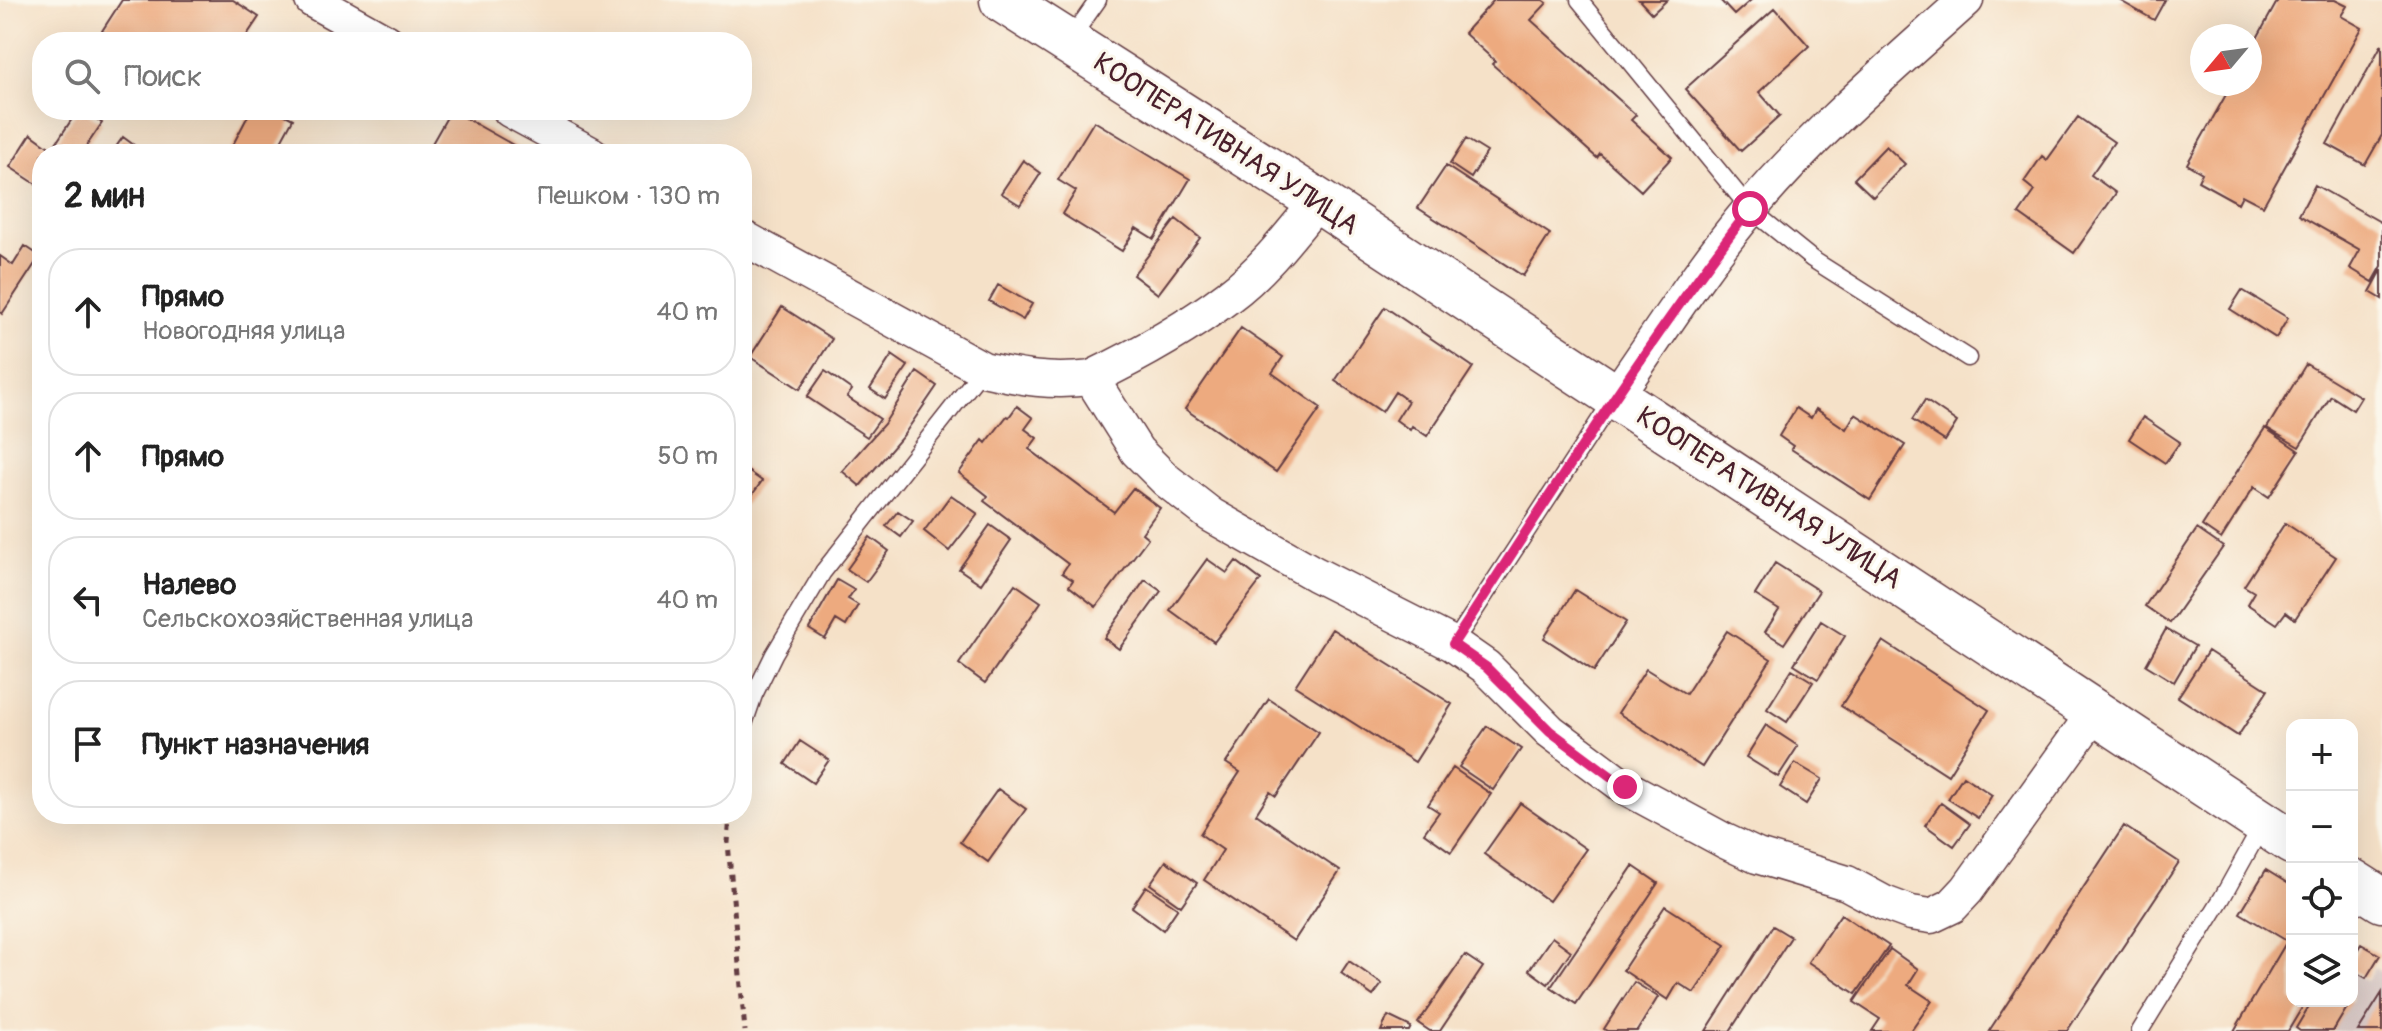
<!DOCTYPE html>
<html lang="ru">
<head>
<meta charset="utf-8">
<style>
  body { margin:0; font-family:Pangolin,sans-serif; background:#f2f2f2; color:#222 }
  .controls { position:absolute; right:24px; bottom:24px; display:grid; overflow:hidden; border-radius:16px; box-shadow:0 8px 32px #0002 }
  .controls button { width:72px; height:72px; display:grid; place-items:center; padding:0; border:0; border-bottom:2px solid #e0e0e0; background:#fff; color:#222; font:40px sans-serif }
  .compass { position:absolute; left:2190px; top:24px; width:72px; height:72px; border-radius:50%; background:#fff; box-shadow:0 8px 32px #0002; rotate:241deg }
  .stop { position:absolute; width:24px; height:24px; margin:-18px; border:6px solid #db2777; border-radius:50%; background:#fff }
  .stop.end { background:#db2777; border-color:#fff; box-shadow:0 2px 8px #0008 }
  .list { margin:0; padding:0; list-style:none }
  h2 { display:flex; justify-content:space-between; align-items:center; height:104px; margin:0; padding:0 32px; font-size:34px }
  h2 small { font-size:26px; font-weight:400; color:#767676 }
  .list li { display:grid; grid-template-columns:52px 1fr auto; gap:24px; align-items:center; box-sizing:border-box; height:128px; margin:0 16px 16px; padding:0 16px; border:2px solid #e0e0e0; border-radius:32px }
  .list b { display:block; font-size:30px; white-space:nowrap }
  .list p { margin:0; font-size:26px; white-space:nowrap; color:#767676 }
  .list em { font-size:26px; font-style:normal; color:#767676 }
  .icon { flex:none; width:44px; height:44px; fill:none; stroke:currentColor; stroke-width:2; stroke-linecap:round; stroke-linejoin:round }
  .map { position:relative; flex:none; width:2382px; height:1031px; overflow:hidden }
  .search { position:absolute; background:#fff; box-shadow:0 8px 32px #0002; left:32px; top:32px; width:720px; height:88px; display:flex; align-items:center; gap:20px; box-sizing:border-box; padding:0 28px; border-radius:32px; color:#767676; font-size:30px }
  .panel { position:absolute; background:#fff; box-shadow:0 8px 32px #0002; left:32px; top:144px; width:720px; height:680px; border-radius:32px }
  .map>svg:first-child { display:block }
  .industrial { fill:#d1bfbd }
  .building { fill:#edaa7f }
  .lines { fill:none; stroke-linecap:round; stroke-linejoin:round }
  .lane-casing { stroke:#643c43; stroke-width:19 }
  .street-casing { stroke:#643c43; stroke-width:37 }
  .secondary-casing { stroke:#643c43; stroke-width:47 }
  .path { stroke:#643c43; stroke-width:5; stroke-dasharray:6 6; stroke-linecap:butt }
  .lane { stroke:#fff; stroke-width:16 }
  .street { stroke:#fff; stroke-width:34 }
  .secondary { stroke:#fff; stroke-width:44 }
  .route { stroke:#db2777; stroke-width:10 }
  .labels { text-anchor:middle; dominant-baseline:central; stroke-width:6; stroke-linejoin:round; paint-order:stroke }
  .street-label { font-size:28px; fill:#4a1f2b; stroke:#fbf7ec }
</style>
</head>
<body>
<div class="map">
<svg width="2382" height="1031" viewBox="0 0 2382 1031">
  <rect width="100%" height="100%" fill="#fbf7ec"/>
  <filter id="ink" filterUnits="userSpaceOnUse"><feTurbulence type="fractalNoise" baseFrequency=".0125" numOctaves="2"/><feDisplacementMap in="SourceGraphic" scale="16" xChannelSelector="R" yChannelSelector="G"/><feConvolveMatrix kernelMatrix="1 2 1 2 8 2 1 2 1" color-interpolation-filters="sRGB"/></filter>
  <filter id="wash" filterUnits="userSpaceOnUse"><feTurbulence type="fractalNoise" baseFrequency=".006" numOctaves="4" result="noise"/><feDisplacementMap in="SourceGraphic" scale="32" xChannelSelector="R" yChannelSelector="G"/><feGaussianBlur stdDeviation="1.8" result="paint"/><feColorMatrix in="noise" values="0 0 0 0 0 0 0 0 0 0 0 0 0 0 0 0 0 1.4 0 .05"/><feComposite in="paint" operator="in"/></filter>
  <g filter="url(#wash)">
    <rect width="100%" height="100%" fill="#f5e1c8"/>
    <path class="industrial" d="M2375 968 2382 972V1031H2293L2310 1001H2352V972L2367 981Z"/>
    <g id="blocks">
      <path class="building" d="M122 0H233L259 17 247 35 257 42H120L102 31Z
        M1494 0H1543L1547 3 1531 20 1636 115 1631 120 1672 157 1641 191 1600 154 1597 158 1492 64 1495 61 1464 33Z
        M1639 0H1667L1652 14Z
        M1720 0H1751L1734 15Z
        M2119 0H2165L2154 20Z
        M2278 0H2335L2347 6 2341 16 2362 28 2263 206 2242 195 2238 203 2198 181 2202 173 2187 164 2232 84H2250V51Z
        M1775 8 1809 46 1759 92 1780 116 1741 151 1685 89Z
        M2382 44V135L2365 165 2327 144Z
        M78 110H83L102 123 81 154H42V188L10 167 31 134 52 149Z
        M251 110H276L293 119 274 154H228Z
        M451 110 515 146 529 154H426Z
        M2078 117 2114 142 2091 175 2116 193 2074 253 2019 214 2035 191 2024 182 2042 156 2047 160Z
        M1094 121 1190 179 1154 239 1136 228 1122 251 1062 214 1076 191 1058 180Z
        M123 137 146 154H111Z
        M1466 139 1487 152 1471 178 1450 164Z
        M1886 146 1905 164 1873 197 1854 179Z
        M1023 160 1041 173 1020 205 1001 193Z
        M1446 166 1550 234 1523 276 1418 208Z
        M2315 185 2382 223V266L2373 282 2350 268 2360 250 2299 215Z
        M1176 219 1200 238 1158 294 1133 275Z
        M25 246 40 256 2 314 0 312V256L13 265Z
        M2382 270V299L2370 292Z
        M998 285 1032 304 1023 320 989 301Z
        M2242 290 2288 318 2276 338 2230 309Z
        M782 307 832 339 800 389 750 357Z
        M1385 307 1473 367 1427 436 1412 426 1410 430 1396 420 1408 401 1395 392 1382 412 1335 381Z
        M1241 328 1283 357 1272 373 1321 408 1276 472 1185 409Z
        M892 355 908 366 885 399 870 389Z
        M2306 364 2361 397 2353 410 2331 396 2299 447 2267 428Z
        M825 371 852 390 847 397 880 419 867 437 807 397Z
        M917 372 937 386 903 436 860 486 842 471 884 424Z
        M1925 400 1957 422 1945 441 1912 420Z
        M1017 406 1033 418 1025 429 1037 438 1029 449 1114 512 1133 488 1160 508 1142 533 1148 538 1096 607 1069 586 1073 580 1062 573 1068 564 984 501 988 496 959 473 983 440 986 443 1007 416 1009 417Z
        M1796 408 1811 418 1816 409 1846 429 1855 414 1905 445 1870 500 1791 449 1793 446 1779 436Z
        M2143 417 2180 442 2165 463 2129 439Z
        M2265 428 2299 451 2269 497 2254 487 2221 539 2202 526Z
        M742 467 762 481 742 509Z
        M951 495 978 514 949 551 924 531Z
        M898 511 913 521 901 537 886 526Z
        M2285 523 2336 557 2295 619 2286 612 2277 624 2247 604 2254 592 2244 586Z
        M990 525 1011 540 981 584 959 569Z
        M2197 529 2223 547 2170 623 2145 606Z
        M870 537 889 551 866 582 847 569Z
        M1207 559 1227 573 1236 561 1261 580 1214 642 1170 610Z
        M1775 563 1819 591 1784 644 1765 632 1779 610 1755 595Z
        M837 580 854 590 848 599 858 605 846 626 836 620 825 639 809 629Z
        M1145 580 1161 591 1119 649 1104 638Z
        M1015 584 1041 602 985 683 959 664Z
        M1575 590 1626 622 1594 671 1544 638Z
        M1821 621 1845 636 1818 679 1794 664Z
        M1332 629 1452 704 1415 762 1295 686Z
        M2166 629 2195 646 2174 682 2146 665Z
        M1727 631 1771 659 1702 767 1618 713 1646 669 1686 694Z
        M1883 641 1989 710 1948 775 1841 706Z
        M2208 651 2268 690 2238 736 2178 697Z
        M1792 669 1813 682 1787 722 1767 709Z
        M1269 699 1319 732 1276 796 1270 792 1256 814 1340 871 1294 941 1204 880 1223 850 1200 834 1240 772 1226 763Z
        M1766 725 1798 746 1778 777 1746 757Z
        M1487 726 1521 749 1493 790 1459 767Z
        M800 741 829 760 813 783 785 764Z
        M1795 763 1822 779 1806 804 1780 787Z
        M1453 768 1491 794 1451 852 1424 833 1439 812 1428 805Z
        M1963 776 1992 795 1978 818 1948 799Z
        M998 789 1026 809 988 862 960 842Z
        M1520 803 1586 849 1549 901 1484 854Z
        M1941 803 1970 824 1954 846 1925 825Z
        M2124 826 2179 862 2067 1031H1989Z
        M1166 861 1197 883 1181 906 1150 884Z
        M1633 866 1658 883 1576 1004 1551 987Z
        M2266 870 2292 886V1001H2306L2288 1031H2234L2287 941 2240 913Z
        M1146 886 1178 908 1163 930 1132 907Z
        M1665 906 1726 945 1694 993 1678 983 1668 1000 1623 970Z
        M1841 914 1889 946 1856 994 1808 962Z
        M1773 926 1791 937 1730 1031H1706Z
        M1552 937 1571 951 1548 984 1529 970Z
        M2361 944 2380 955 2366 978 2352 970V959Z
        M1890 949 1918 969 1908 985 1932 1001 1911 1031H1872L1880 1019 1854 1002Z
        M1465 955 1483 967 1440 1031H1430L1418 1023Z
        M1349 961 1382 984 1373 996 1341 973Z
        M1634 982 1658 997 1637 1031H1607L1604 1029Z
        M2382 993V1031H2358Z
        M2312 1001H2351L2333 1031H2300L2296 1028Z
        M1388 1016 1411 1027 1409 1031H1381Z"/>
    </g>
  </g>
  <g filter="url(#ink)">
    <use href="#blocks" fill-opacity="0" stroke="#643c43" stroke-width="2"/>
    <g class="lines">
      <defs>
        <path id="lane" d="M1579 0 1750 209 1812 259 1968 358
          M1069 41 1098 0
          M1453 644 1614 398
          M742 730 754 695 774 654 823 572 983 369
          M2140 1031 2222 898 2262 826"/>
        <path id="street" d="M312 0 387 42
          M510 110 591 154
          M742 237 983 369C1022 378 1051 383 1091 378L1137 451 1166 480 1211 515 1315 574 1453 644 1486 667 1550 731 1625 787 1725 841 1757 856 1847 883 1884 903 1911 913 1931 916 1952 906 1967 890 2095 712
          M1091 378C1139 355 1187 328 1229 296 1264 270 1291 234 1318 201
          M1615 397C1659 334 1701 267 1751 208 1815 132 1892 67 1966 0"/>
        <path id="secondary" d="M1002 0 1318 201 2292 842
          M2352 881 2382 900"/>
      </defs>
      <use href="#lane" class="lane-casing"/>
      <use href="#street" class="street-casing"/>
      <use href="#secondary" class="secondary-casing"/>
      <path class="path" d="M730 814 728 843 745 1031"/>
      <use href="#lane" class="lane"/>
      <use href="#street" class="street"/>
      <use href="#secondary" class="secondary"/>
    </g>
  </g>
  <g class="lines" filter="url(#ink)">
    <path class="route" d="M1625 787 1550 731 1486 667 1453 644C1549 497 1643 348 1750 209"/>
  </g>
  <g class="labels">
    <g class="street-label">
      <text transform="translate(1226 144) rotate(33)">КООПЕРАТИВНАЯ УЛИЦА</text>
      <text transform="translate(1769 498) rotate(33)">КООПЕРАТИВНАЯ УЛИЦА</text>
    </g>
  </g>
</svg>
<div class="controls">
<button>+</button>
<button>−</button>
<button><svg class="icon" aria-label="locate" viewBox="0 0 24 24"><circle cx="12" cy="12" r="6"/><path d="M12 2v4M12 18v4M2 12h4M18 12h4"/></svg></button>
<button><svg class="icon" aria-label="layers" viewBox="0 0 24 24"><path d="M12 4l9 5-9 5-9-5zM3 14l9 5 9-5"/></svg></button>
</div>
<svg class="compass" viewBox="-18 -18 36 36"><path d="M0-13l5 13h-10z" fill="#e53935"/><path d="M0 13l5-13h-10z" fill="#767676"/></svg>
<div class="stop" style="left:1750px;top:209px"></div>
<div class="stop end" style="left:1625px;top:787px"></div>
<div class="search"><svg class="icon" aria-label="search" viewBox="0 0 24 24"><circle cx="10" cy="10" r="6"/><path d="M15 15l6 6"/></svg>Поиск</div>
<section class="panel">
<h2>2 мин<small>Пешком · 130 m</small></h2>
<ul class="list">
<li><svg class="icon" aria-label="ahead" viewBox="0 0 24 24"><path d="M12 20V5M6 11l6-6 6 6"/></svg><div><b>Прямо</b><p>Новогодняя улица</p></div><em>40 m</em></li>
<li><svg class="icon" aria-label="ahead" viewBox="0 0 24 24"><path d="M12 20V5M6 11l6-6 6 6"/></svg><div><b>Прямо</b></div><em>50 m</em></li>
<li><svg class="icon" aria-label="left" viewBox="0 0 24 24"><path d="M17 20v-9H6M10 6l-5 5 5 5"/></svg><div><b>Налево</b><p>Сельскохозяйственная улица</p></div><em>40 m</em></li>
<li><svg class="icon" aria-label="arrive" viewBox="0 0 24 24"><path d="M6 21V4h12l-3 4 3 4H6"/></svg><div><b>Пункт назначения</b></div></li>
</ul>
</section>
</div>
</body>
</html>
